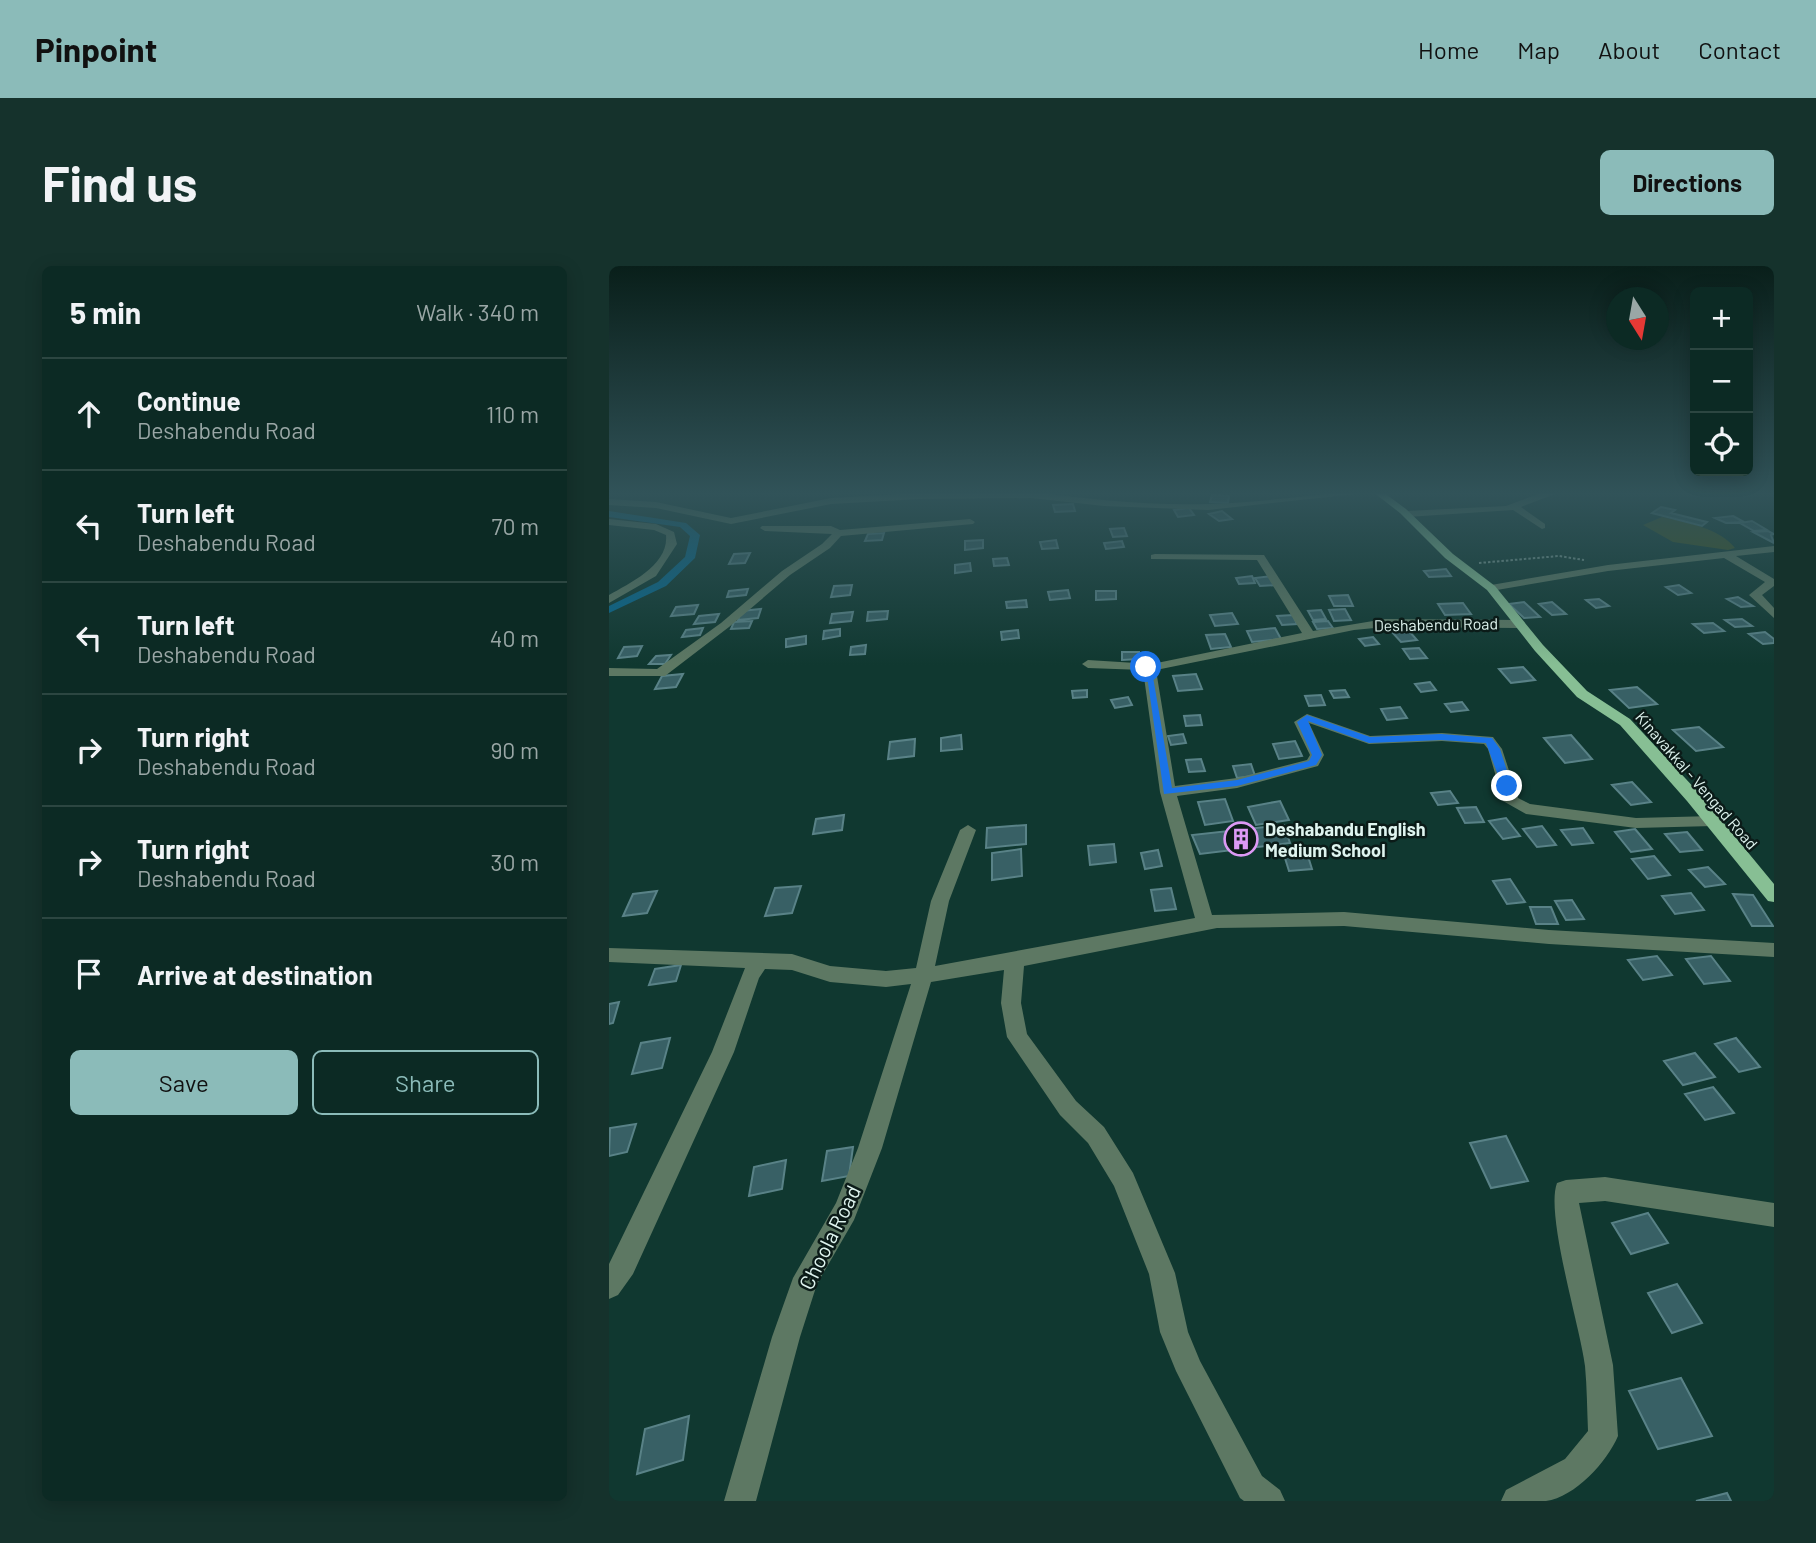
<!DOCTYPE html>
<html lang="en">
<head>
<meta charset="utf-8">
<style>
  body { margin:0; font-family:Barlow,sans-serif; background:#15322c; color:#f1f3f6 }
  .controls { position:absolute; right:21px; top:21px; display:grid; overflow:hidden; border-radius:10px; box-shadow:0 4px 18px #0003 }
  .controls button { width:63px; height:63px; display:grid; place-items:center; padding:0; border:0; border-bottom:2px solid #2c4641; background:#0c2a24; color:#f1f3f6; font:35px sans-serif }
  .compass { position:absolute; left:997px; top:21px; width:63px; height:63px; border-radius:50%; background:#0c2a24; box-shadow:0 4px 18px #0003; rotate:169deg }
  .stop { position:absolute; width:21px; height:21px; margin:-16px; border:5px solid #1a73e8; border-radius:50%; background:#fff }
  .stop.end { background:#1a73e8; border-color:#fff; box-shadow:0 2px 7px #0008 }
  .list { margin:0; padding:0; list-style:none }
  h2 { display:flex; justify-content:space-between; align-items:center; height:91px; margin:0; padding:0 28px; font-size:30px }
  h2 small { font-size:23px; font-weight:400; color:#9aa7a6 }
  .list li { display:grid; grid-template-columns:46px 1fr auto; gap:21px; align-items:center; box-sizing:border-box; height:112px; padding:0 28px; border-top:2px solid #2c4641 }
  .list b { display:block; font-size:26px; white-space:nowrap }
  .list p { margin:0; font-size:23px; white-space:nowrap; color:#9aa7a6 }
  .list em { font-size:23px; font-style:normal; color:#9aa7a6 }
  .actions { display:flex; gap:14px; padding:21px 28px }
  .actions a { flex:1; padding:16px 0; border:2px solid #8bbbb9; border-radius:10px; text-align:center; font-size:24px; color:#8bbbb9 }
  .actions .main { background:#8bbbb9; color:#111 }
  .icon { flex:none; width:38px; height:38px; fill:none; stroke:currentColor; stroke-width:2; stroke-linecap:round; stroke-linejoin:round }
  .map { position:relative; flex:none; width:1165px; height:1235px; overflow:hidden; border-radius:10px }
  header { display:flex; align-items:center; gap:42px; box-sizing:border-box; height:98px; padding:0 35px; background:#8bbbb9; color:#111 }
  header strong { font-size:33px }
  nav { display:flex; gap:38px; margin-inline-start:auto; font-size:24px }
  .intro { display:flex; align-items:center; justify-content:space-between; box-sizing:border-box; height:168px; padding:0 42px }
  h1 { margin:0; font-size:49px }
  .button { padding:18px 32px; border-radius:10px; background:#8bbbb9; color:#111; font-size:24px; font-weight:700 }
  main { display:flex; gap:42px; padding:0 42px }
  aside { flex:1; background:#0c2a24; border-radius:10px; box-shadow:0 4px 18px #0003 }
  .map>svg:first-child { display:block }
  .green { fill:#43531b }
  .lines { fill:none; stroke-linecap:round; stroke-linejoin:round }
  .canal { fill:#066890; fill-rule:evenodd }
  .building { fill:#386065; stroke:#598287; stroke-width:2 }
  .path { stroke:#7f9d96; stroke-width:2; stroke-dasharray:2.5 2; stroke-linecap:butt }
  .minor { fill:#5d7863; fill-rule:evenodd }
  .major { fill:#87bf94; fill-rule:evenodd }
  .route { fill:#1a73e8 }
  .labels { text-anchor:middle; dominant-baseline:central; stroke-width:5; stroke-linejoin:round; paint-order:stroke }
  .far-street-label { font-size:16px; fill:#dff4ef; stroke:#0b1b18 }
  .poi-label { font-size:18px; font-weight:bold; fill:#dff4ef; stroke:#0b1b18; text-anchor:start }
  .near-street-label { font-size:21px; fill:#dff4ef; stroke:#0b1b18 }
</style>
</head>
<body>
<header>
<strong>Pinpoint</strong>
<nav><a>Home</a><a>Map</a><a>About</a><a>Contact</a></nav>
</header>
<div class="intro"><h1>Find us</h1><a class="button">Directions</a></div>
<main>
<aside>
<h2>5 min<small>Walk · 340 m</small></h2>
<ul class="list">
<li><svg class="icon" aria-label="ahead" viewBox="0 0 24 24"><path d="M12 20V5M6 11l6-6 6 6"/></svg><div><b>Continue</b><p>Deshabendu Road</p></div><em>110 m</em></li>
<li><svg class="icon" aria-label="left" viewBox="0 0 24 24"><path d="M17 20v-9H6M10 6l-5 5 5 5"/></svg><div><b>Turn left</b><p>Deshabendu Road</p></div><em>70 m</em></li>
<li><svg class="icon" aria-label="left" viewBox="0 0 24 24"><path d="M17 20v-9H6M10 6l-5 5 5 5"/></svg><div><b>Turn left</b><p>Deshabendu Road</p></div><em>40 m</em></li>
<li><svg class="icon" aria-label="right" viewBox="0 0 24 24"><path d="M7 20v-9h11M14 6l5 5-5 5"/></svg><div><b>Turn right</b><p>Deshabendu Road</p></div><em>90 m</em></li>
<li><svg class="icon" aria-label="right" viewBox="0 0 24 24"><path d="M7 20v-9h11M14 6l5 5-5 5"/></svg><div><b>Turn right</b><p>Deshabendu Road</p></div><em>30 m</em></li>
<li><svg class="icon" aria-label="arrive" viewBox="0 0 24 24"><path d="M6 21V4h12l-3 4 3 4H6"/></svg><div><b>Arrive at destination</b></div></li>
</ul>
<div class="actions"><a class="main">Save</a><a>Share</a></div>
</aside>
<div class="map">
<svg width="1165" height="1235" viewBox="0 0 1165 1235">
  <rect width="100%" height="100%" fill="#103830"/>
  <path class="green" d="M1053 251C1076 256 1111 262 1126 282L1119 284 1064 276 1034 259Z"/>
  <g class="lines">
    <path class="canal" d="M0 245 77 257 91 269 86 292 57 320 0 347V340L49 316 76 291 81 270 71 261 0 251Z"/>
  </g>
  <path class="building" d="M603 229 620 230 619 237 601 236Z
    M464 238 466 245 446 246 444 239Z
    M1052 241 1066 244 1062 247 1098 256 1093 260 1043 247Z
    M580 242 585 249 569 251 565 244Z
    M613 245 623 253 610 255 600 248Z
    M1124 250 1135 256 1117 257 1106 252Z
    M1143 255 1158 264 1145 265 1131 257Z
    M515 262 518 270 504 271 501 263Z
    M1159 265 1165 268 1162 269 1165 277 1144 266Z
    M275 267 273 274 256 275 259 268Z
    M374 274V282L356 284V275Z
    M447 274 449 282 433 283 431 276Z
    M513 275 515 281 497 283 495 277Z
    M141 287 136 297 120 298 125 288Z
    M398 292 400 299 385 300 384 293Z
    M361 297 362 305 346 307V299Z
    M837 303 842 310 820 311 815 305Z
    M643 310 646 317 630 318 627 312Z
    M663 310 668 319 651 320 646 312Z
    M243 319 241 329 222 331 225 320Z
    M1070 319 1082 327 1069 329 1057 321Z
    M139 323 137 329 118 331 120 325Z
    M459 324 461 332 441 334 439 326Z
    M487 325H507V333L487 334Z
    M739 329 744 340H725L720 330Z
    M1129 331 1144 340 1132 341 1118 333Z
    M990 333 1000 340 987 342 977 334Z
    M417 334 418 341 398 342 397 336Z
    M915 336 931 351 915 352 900 338Z
    M943 336 957 348 943 349 930 338Z
    M854 337 862 348 836 349 829 338Z
    M89 339 85 348 62 350 67 341Z
    M152 343 149 352 129 354 132 345Z
    M736 343 742 354 725 355 720 344Z
    M712 344 717 353 704 354 699 345Z
    M279 345 278 353 258 355 259 346Z
    M244 346 242 355 221 357 223 348Z
    M623 347 629 358 606 360 601 349Z
    M110 348 106 356 85 358 90 350Z
    M684 349 688 358 673 359 668 350Z
    M1133 353 1143 360 1126 361 1116 354Z
    M143 355 140 362 122 363 125 356Z
    M719 355 724 362 708 363 704 356Z
    M1104 357 1115 365 1095 367 1084 358Z
    M94 362 91 369 73 371 77 364Z
    M666 362 672 373 643 376 638 365Z
    M231 363V370L214 373 215 365Z
    M409 364 410 372 393 374 392 366Z
    M799 364 808 374 792 376 783 366Z
    M1156 366 1165 373V377L1154 378 1140 368Z
    M616 368 622 381 602 383 597 369Z
    M197 370V378L177 381V373Z
    M764 371 770 378 756 380 750 373Z
    M257 379 256 388 241 389 242 381Z
    M33 380 28 390 9 392 15 381Z
    M810 382 818 392 801 393 794 383Z
    M513 386H530V393L513 394Z
    M62 389 56 398H40L47 390Z
    M914 401 926 414 902 417 890 403Z
    M74 408 67 421 46 423 53 410Z
    M587 408 593 423 569 425 564 410Z
    M821 416 827 424 812 426 806 418Z
    M1028 421 1048 438 1020 442 1001 424Z
    M478 424V431L464 432 463 425Z
    M736 424 740 431 725 432 721 425Z
    M712 429 716 439 700 440 696 430Z
    M519 431 523 439 506 442 502 434Z
    M853 436 859 444 842 446 836 438Z
    M791 441 798 452 778 454 772 443Z
    M591 449 593 459 577 460 575 450Z
    M1090 461 1114 481 1087 485 1064 464Z
    M574 468 577 477 562 479 559 470Z
    M352 469 353 483 332 485V472Z
    M962 469 983 493 956 497 935 472Z
    M306 473 305 490 279 493 281 476Z
    M686 475 693 490 670 493 664 478Z
    M592 493 596 505 580 506 577 494Z
    M642 498 646 510 628 512 624 500Z
    M1023 516 1042 536 1022 539 1003 519Z
    M841 525 849 537 829 539 822 527Z
    M616 533 624 555 596 559 589 536Z
    M671 535 680 554 647 559 639 541Z
    M867 541 875 556 856 557 848 542Z
    M235 549 233 564 204 568 207 553Z
    M897 552 911 570 894 573 880 555Z
    M417 559V578L377 582 378 562Z
    M675 559 681 577 591 588 583 569Z
    M933 560 947 579 928 581 914 563Z
    M974 562 984 577 963 579 952 564Z
    M1026 563 1043 583 1022 586 1006 566Z
    M1078 566 1093 584 1071 586 1056 568Z
    M505 578 507 596 481 599 479 580Z
    M412 583 413 610 383 614V587Z
    M549 584 553 600 536 603 532 587Z
    M698 587 703 603 680 605 675 589Z
    M1045 590 1061 609 1039 613 1023 593Z
    M1099 601 1116 618 1096 621 1080 604Z
    M901 613 916 636 898 638 884 615Z
    M192 620 183 647 156 650 166 622Z
    M562 622 567 643 546 645 542 624Z
    M48 625 38 647 14 650 24 628Z
    M1082 627 1095 644 1066 648 1053 630Z
    M1124 628 1144 629 1164 660H1143Z
    M963 634 975 653 957 654 946 635Z
    M921 641H942L949 658H927Z
    M1048 690 1063 709 1034 714 1019 694Z
    M1102 690 1121 715 1095 718 1077 693Z
    M72 699 67 715 40 719 46 703Z
    M10 736 4 757 0 758V738Z
    M61 772 53 802 23 808 32 777Z
    M1127 772 1151 801 1130 806 1106 778Z
    M1086 787 1106 811 1074 819 1055 795Z
    M1104 821 1125 847 1096 854 1076 828Z
    M27 858 18 886 0 890 1 862Z
    M897 870 919 915 882 922 861 877Z
    M244 881 240 910 213 915 218 885Z
    M177 894 173 923 140 930 145 901Z
    M1039 947 1059 977 1022 988 1003 957Z
    M1068 1018 1093 1057 1063 1067 1039 1027Z
    M1072 1112 1103 1170 1049 1183 1020 1125Z
    M80 1150 74 1194 28 1208 36 1163Z
    M1118 1227 1122 1235H1087Z"/>
  <g class="lines">
    <path class="path" d="M870 297 950 290 975 294"/>
    <path class="minor" d="M422 226C480 233 540 240 599 238 655 237 710 226 765 226L599 244 495 240 422 232 311 233 222 238 122 258 47 242 0 239V233L47 236 122 252 222 232 311 227Z
      M934 226H951L912 241 936 258V262L933 263 904 244 798 251 793 248 798 245 897 240Z
      M0 253 47 258 65 266 68 278 47 310 0 337V329C21 317 60 299 57 269L45 264 0 259Z
      M361 253 366 256 364 258 232 270 221 282 181 309 120 361 56 410H0V402L48 403 112 357 173 305 213 278 223 268 156 265 151 262 153 260H222L231 264Z
      M1165 280V286L1127 290 1165 313V320L1153 329 1165 342V352L1140 329 1156 316 1115 292 999 305 882 325 877 322 882 319 999 299Z
      M546 288 655 289 704 365 776 353 910 354 916 358 910 362 776 361 745 364 547 404 566 520 628 512 698 494 701 489 685 456 698 448 761 470 833 467 884 471 893 483 909 532 921 538 1027 552 1104 550 1112 555 1104 560 1027 562 917 548 894 535 879 483 875 478 833 475 760 478 700 457 715 489 709 500 628 522 568 530 603 649 735 646 940 664 1165 677V691L940 678 735 660 608 662 415 700 412 737 418 768 467 835 495 861 524 907 566 1007 579 1066 591 1095 653 1210 671 1224 676 1235H635L631 1232 567 1105 551 1066 540 1008 505 920 479 877 451 849 398 771 392 737 395 704 322 716 273 882 245 954 208 1018 191 1071 147 1235H115L163 1071 184 1012 227 937 249 882 302 718 277 721 221 716 183 704 156 703 150 712 125 786 24 1008 9 1029 0 1033V998L103 786 136 702 0 696V682L183 688 221 700 277 705 307 702 322 635 351 564 359 559 367 564 340 635 326 700 586 652 551 526 534 404 479 402 473 398 479 394 543 398 693 367 648 294 542 293V289Z
      M996 911 1165 937V961L996 935 970 937 1004 1099 1009 1170C998 1196 966 1231 937 1235 923 1235 907 1235 892 1235L897 1224 956 1193 979 1165C978 1143 978 1121 976 1100 971 1060 936 948 948 917L957 914Z"/>
    <path class="major" d="M764 226H774L797 243 844 288 886 320 934 379 978 425 1021 453 1090 527 1165 618V636L1159 635 1078 535 1011 459 968 431 926 385 878 324 836 292 791 247Z"/>
  </g>
  <linearGradient id="sky" x2="0" y2="1"><stop stop-color="#091f1a"/><stop offset="0.57" stop-color="#315359"/><stop offset="1" stop-color="#315359" stop-opacity="0"/></linearGradient>
  <rect width="1165" height="399" fill="url(#sky)"/>
  <path class="route" d="M537 398 545 401 544 411 563 522 628 514 700 495 703 489 688 456 698 449 761 471 832 468 883 472 891 483 903 520 898 523 893 520 877 477 832 474 760 477 699 455 713 489 707 499 628 520 555 528 537 403 533 401Z"/>
  <defs>
    <symbol id="building-ring" viewBox="-11 -11 22 22"><circle r="9.5" fill="#0b1b18" stroke="#dc99f4" stroke-width="1.5"/><path d="M-4-6H4V6H1V3H-1V6H-4ZM-2.5-4.3h1.7v1.8h-1.7ZM.8-4.3h1.7v1.8H.8ZM-2.5-1h1.7V.8h-1.7ZM.8-1h1.7V.8H.8Z" fill="#dc99f4"/></symbol>
  </defs>
  <g fill-rule="evenodd">
    <use href="#building-ring" x="613" y="554" width="38" height="38"/>
  </g>
  <g class="labels">
    <g class="far-street-label">
      <text transform="translate(827 358) rotate(-1)">Deshabendu Road</text>
      <text transform="translate(1088 514) rotate(49)">Kinavakkal - Vengad Road</text>
    </g>
    <g class="poi-label">
      <text x="656" y="563">Deshabandu English<tspan x="656" dy="21">Medium School</tspan></text>
    </g>
    <g class="near-street-label">
      <text transform="translate(220 971) rotate(-64)">Choola Road</text>
    </g>
  </g>
</svg>
<div class="controls">
<button>+</button>
<button>−</button>
<button><svg class="icon" aria-label="locate" viewBox="0 0 24 24"><circle cx="12" cy="12" r="6"/><path d="M12 2v4M12 18v4M2 12h4M18 12h4"/></svg></button>
</div>
<svg class="compass" viewBox="-18 -18 36 36"><path d="M0-13l5 13h-10z" fill="#e53935"/><path d="M0 13l5-13h-10z" fill="#9aa7a6"/></svg>
<div class="stop" style="left:537px;top:401px"></div>
<div class="stop end" style="left:898px;top:520px"></div>
</div>
</main>
</body>
</html>
